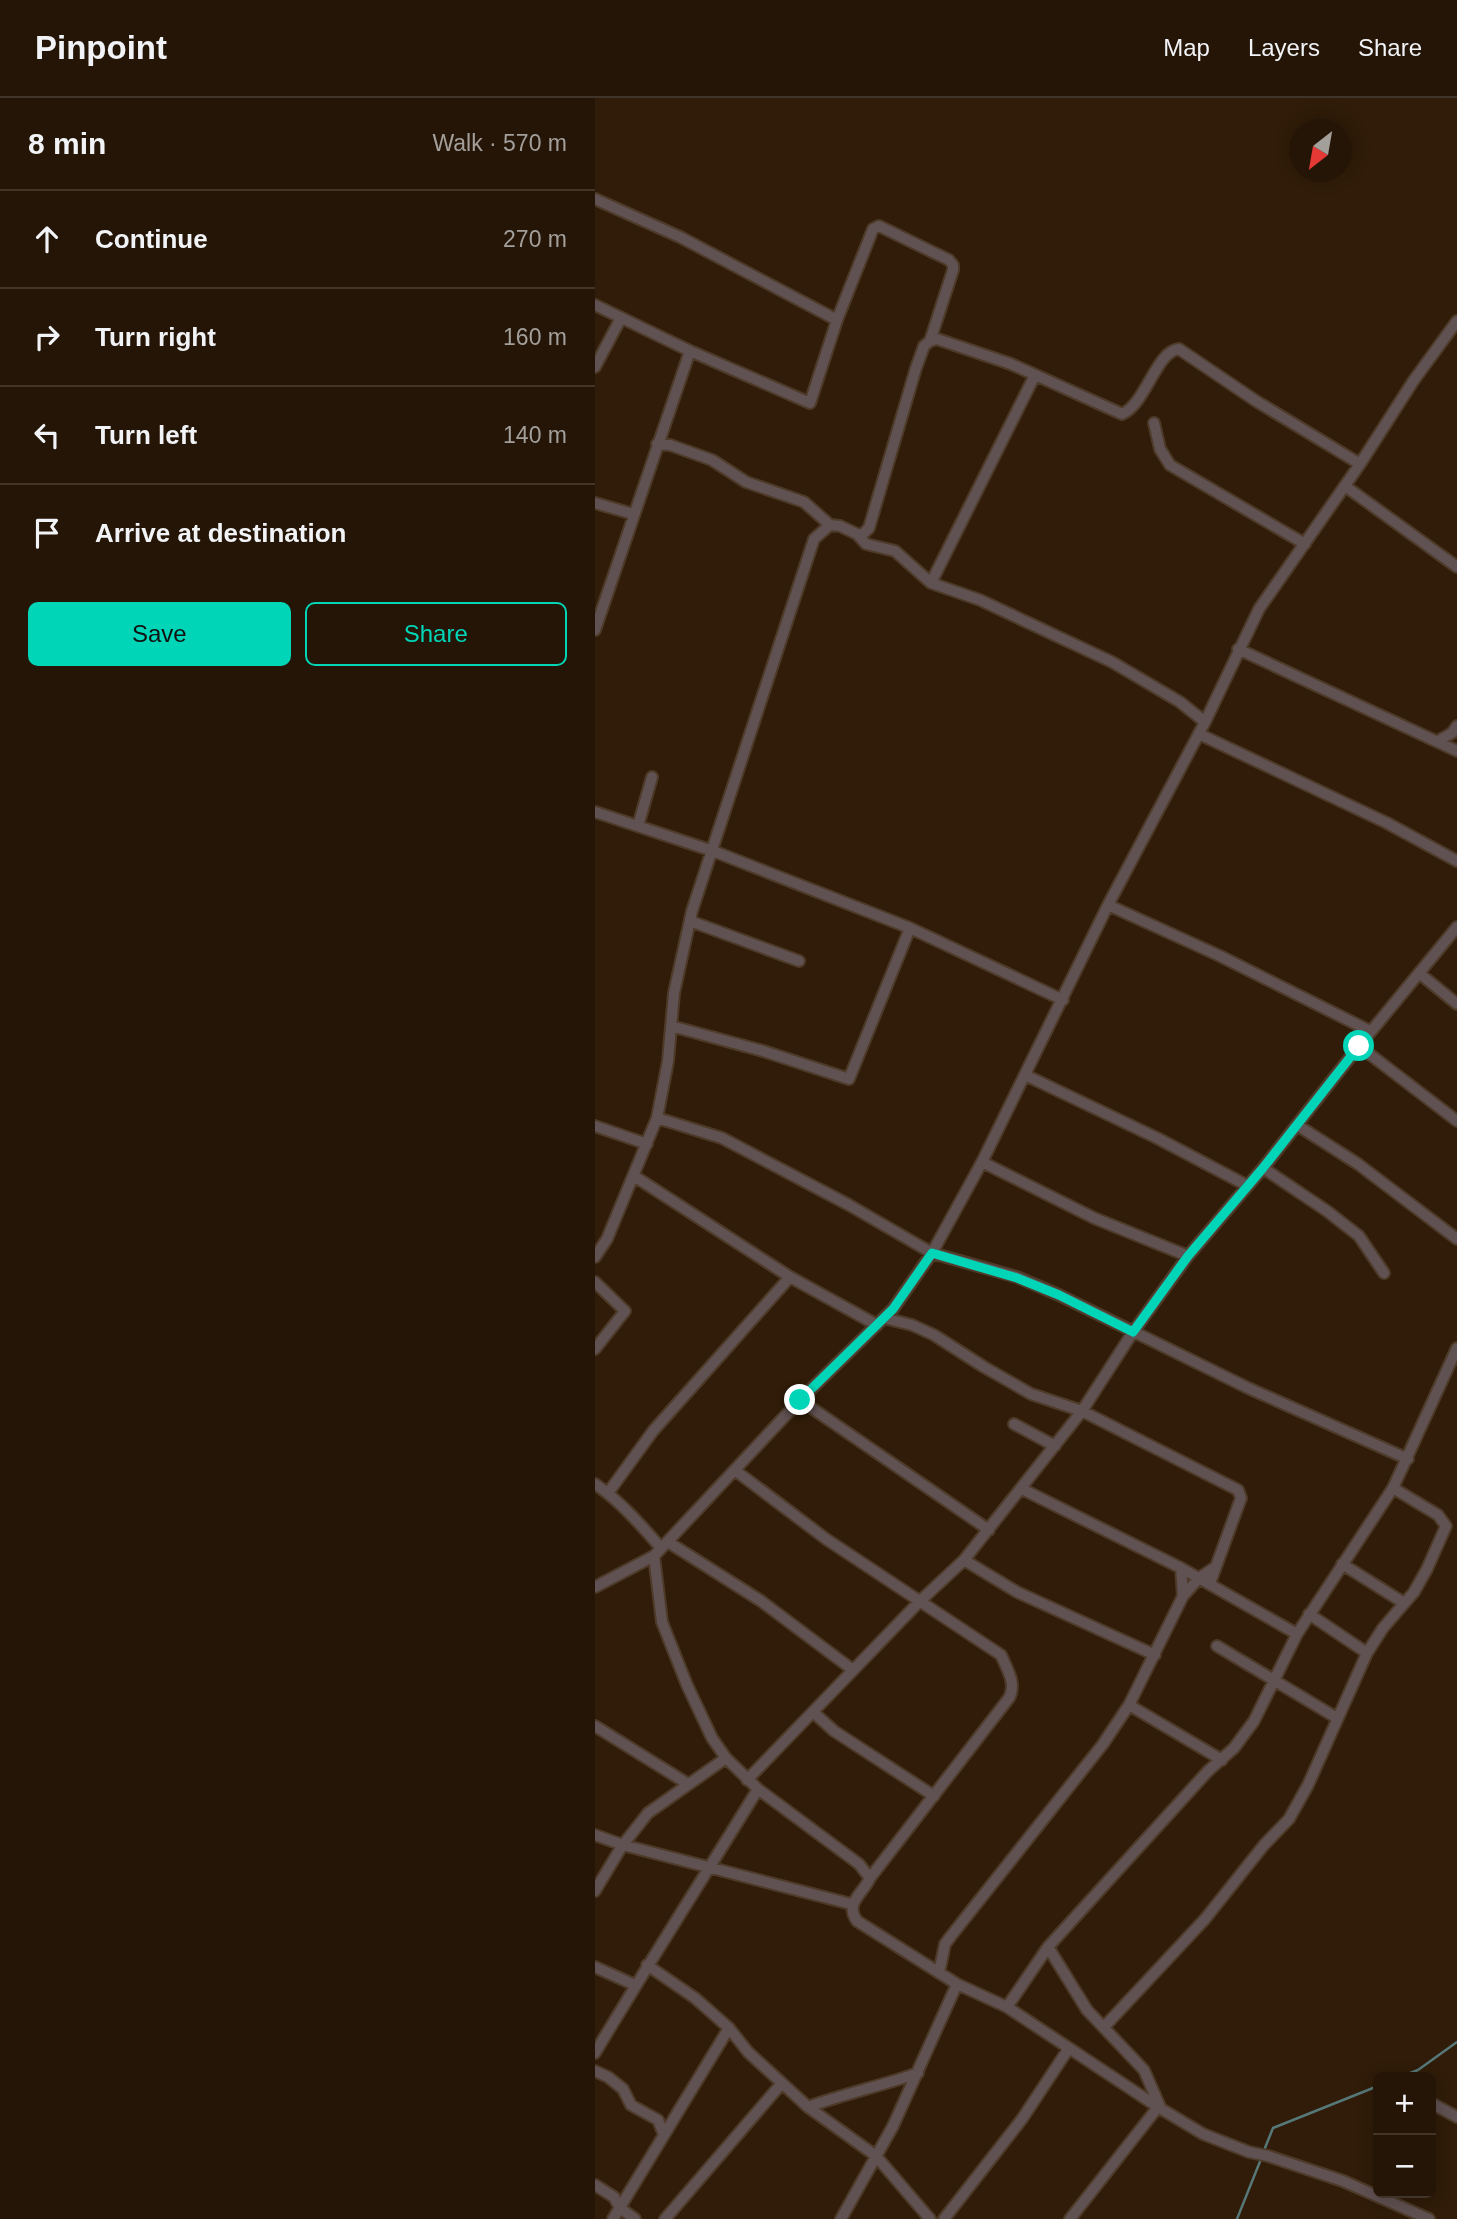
<!DOCTYPE html>
<html lang="en">
<head>
<meta charset="utf-8">
<style>
  body { margin:0; font-family:Arial,sans-serif; background:#302214; color:#f1f3f6 }
  .controls { position:absolute; right:21px; bottom:21px; display:grid; overflow:hidden; border-radius:10px; box-shadow:0 4px 18px #0003 }
  .controls button { width:63px; height:63px; display:grid; place-items:center; padding:0; border:0; border-bottom:2px solid #413428; background:#241506; color:#f1f3f6; font:35px sans-serif }
  .compass { position:absolute; left:694px; top:21px; width:63px; height:63px; border-radius:50%; background:#241506; box-shadow:0 4px 18px #0003; rotate:211deg }
  .stop { position:absolute; width:21px; height:21px; margin:-16px; border:5px solid #00d5b7; border-radius:50%; background:#fff }
  .stop.end { background:#00d5b7; border-color:#fff; box-shadow:0 2px 7px #0008 }
  .list { margin:0; padding:0; list-style:none }
  h2 { display:flex; justify-content:space-between; align-items:center; height:91px; margin:0; padding:0 28px; font-size:30px }
  h2 small { font-size:23px; font-weight:400; color:#a39f9b }
  .list li { display:grid; grid-template-columns:46px 1fr auto; gap:21px; align-items:center; box-sizing:border-box; height:98px; padding:0 28px; border-top:2px solid #413428 }
  .list b { display:block; font-size:26px; white-space:nowrap }
  .list em { font-size:23px; font-style:normal; color:#a39f9b }
  .actions { display:flex; gap:14px; padding:21px 28px }
  .actions a { flex:1; padding:16px 0; border:2px solid #00d5b7; border-radius:10px; text-align:center; font-size:24px; color:#00d5b7 }
  .actions .main { background:#00d5b7; color:#111 }
  .icon { flex:none; width:38px; height:38px; fill:none; stroke:currentColor; stroke-width:2; stroke-linecap:round; stroke-linejoin:round }
  .map { position:relative; flex:none; width:862px; height:2121px; overflow:hidden }
  header { display:flex; align-items:center; gap:42px; box-sizing:border-box; height:98px; padding:0 35px; background:#241506; border-bottom:2px solid #413428 }
  header strong { font-size:33px }
  nav { display:flex; gap:38px; margin-inline-start:auto; font-size:24px }
  main { display:flex }
  aside { flex:1; background:#241506 }
  .map>svg:first-child { display:block }
  .lines { fill:none; stroke-linecap:round; stroke-linejoin:round }
  .stream { stroke:#577878; stroke-width:2.5 }
  .minor-casing { stroke:#4d3a28; stroke-width:14 }
  .minor { stroke:#605152; stroke-width:10 }
  .route { stroke:#00d5b7; stroke-width:9 }
</style>
</head>
<body>
<header>
<strong>Pinpoint</strong>
<nav><a>Map</a><a>Layers</a><a>Share</a></nav>
</header>
<main>
<aside>
<h2>8 min<small>Walk · 570 m</small></h2>
<ul class="list">
<li><svg class="icon" aria-label="ahead" viewBox="0 0 24 24"><path d="M12 20V5M6 11l6-6 6 6"/></svg><div><b>Continue</b></div><em>270 m</em></li>
<li><svg class="icon" aria-label="right" viewBox="0 0 24 24"><path d="M7 20v-9h11M14 6l5 5-5 5"/></svg><div><b>Turn right</b></div><em>160 m</em></li>
<li><svg class="icon" aria-label="left" viewBox="0 0 24 24"><path d="M17 20v-9H6M10 6l-5 5 5 5"/></svg><div><b>Turn left</b></div><em>140 m</em></li>
<li><svg class="icon" aria-label="arrive" viewBox="0 0 24 24"><path d="M6 21V4h12l-3 4 3 4H6"/></svg><div><b>Arrive at destination</b></div></li>
</ul>
<div class="actions"><a class="main">Save</a><a>Share</a></div>
</aside>
<div class="map">
<svg width="862" height="2121" viewBox="0 0 862 2121">
  <rect width="100%" height="100%" fill="#301c08"/>
  <g class="lines">
    <path class="stream" d="M805 1979 823 1972 862 1944
      M668 2055 678 2030 783 1988
      M642 2121 666 2061"/>
    <defs>
      <path id="minor" d="M0 101 85 139 242 222
        M0 207 95 253 215 305 242 222 278 131 284 128 354 162 358 167V172L335 243 329 248 321 270 274 430 267 437 262 436
        M335 243 342 241 416 266 527 316C551 306 561 253 584 251L661 303 765 366
        M0 269 26 220
        M559 325 565 351 575 367 710 446
        M62 346 75 347 117 362 151 384 209 404 235 427
        M750 388 862 469
        M0 405 38 416
        M336 485 440 277
        M0 532 95 253
        M643 551 862 653
        M604 636 792 725 862 763
        M843 643 857 635 862 628
        M0 714 118 753 315 830 468 902
        M43 728 57 679
        M513 807 625 858 775 933
        M95 823 204 863
        M824 875 862 906
        M76 928 168 953 254 981 315 830
        M764 948 862 1023
        M430 977 562 1040 653 1088
        M62 1020 127 1040 254 1107 337 1155 422 1179 464 1197 653 1290 813 1361
        M702 1027 763 1066 862 1141
        M0 1028 52 1046
        M387 1064 499 1120 593 1158
        M668 1070 732 1113 764 1138 789 1175
        M39 1078 195 1179 282 1227
        M0 1159 12 1141 62 1020 73 963 79 895 97 813 219 441 235 427 245 428 262 436 271 446 300 453 336 485 385 502 517 564 585 604 610 624
        M0 1184 30 1213 0 1251
        M289 1220 317 1227 339 1237 389 1269 436 1296 487 1313 643 1392 646 1400 615 1485
        M205 1302 394 1432
        M419 1326 460 1348
        M141 1373 231 1441 406 1557C412 1571 422 1586 414 1600L275 1780
        M0 1386C25 1403 46 1427 66 1450
        M427 1391 586 1470 702 1536
        M13 1395 58 1333 195 1179
        M73 1444 166 1503 258 1572
        M59 1458 67 1524 92 1587 117 1640 131 1660 163 1691 264 1766 275 1780C268 1796 249 1805 262 1823L362 1886 412 1909 563 2009 608 2036 654 2054 673 2058 748 2083 834 2121
        M369 1462 422 1494 560 1557
        M747 1466 809 1505
        M586 1470 588 1498
        M0 1489 59 1458 205 1302 298 1211 337 1155 387 1064 513 807 610 624 664 511 765 366 819 282 862 223
        M714 1516 772 1555
        M622 1548 742 1620
        M534 1607 627 1662
        M218 1614 239 1633 339 1698
        M0 1628 93 1686
        M152 1682 324 1504 369 1462 487 1313 538 1234 593 1158 668 1070 764 948 862 829
        M0 1737 28 1747 256 1806
        M0 1793 27 1748 53 1715 131 1660
        M453 1849 492 1912 549 1972 566 2011
        M52 1867 100 1900 134 1930 153 1954 213 2009 281 2058 335 2121
        M0 1869 40 1887
        M344 1875 350 1846 356 1838 508 1646 534 1607 588 1498 604 1480 619 1470
        M412 1909 453 1849 613 1673 639 1650 659 1623 702 1536 798 1390 862 1250
        M510 1928 610 1821 669 1747 694 1721 713 1687 772 1555 788 1530 819 1494 832 1471 851 1428 843 1417 798 1390
        M0 1955C53 1866 109 1779 163 1691
        M0 1973 13 1979 28 1991 36 2007 63 2022 69 2037
        M836 2005 862 2019
        M213 2009C249 1996 286 1988 323 1975
        M0 2087 19 2099 25 2110 40 2121
        M18 2121 134 1930
        M70 2121 187 1985
        M246 2121 298 2028 362 1886
        M349 2121 427 2021 474 1950
        M475 2121 563 2009"/>
    </defs>
    <use href="#minor" class="minor-casing"/>
    <use href="#minor" class="minor"/>
  </g>
  <g class="lines">
    <path class="route" d="M205 1302 298 1211 337 1155 422 1180 464 1197 538 1234 593 1158 668 1070 764 948"/>
  </g>
</svg>
<div class="controls">
<button>+</button>
<button>−</button>
</div>
<svg class="compass" viewBox="-18 -18 36 36"><path d="M0-13l5 13h-10z" fill="#e53935"/><path d="M0 13l5-13h-10z" fill="#a39f9b"/></svg>
<div class="stop" style="left:764px;top:948px"></div>
<div class="stop end" style="left:205px;top:1302px"></div>
</div>
</main>
</body>
</html>
